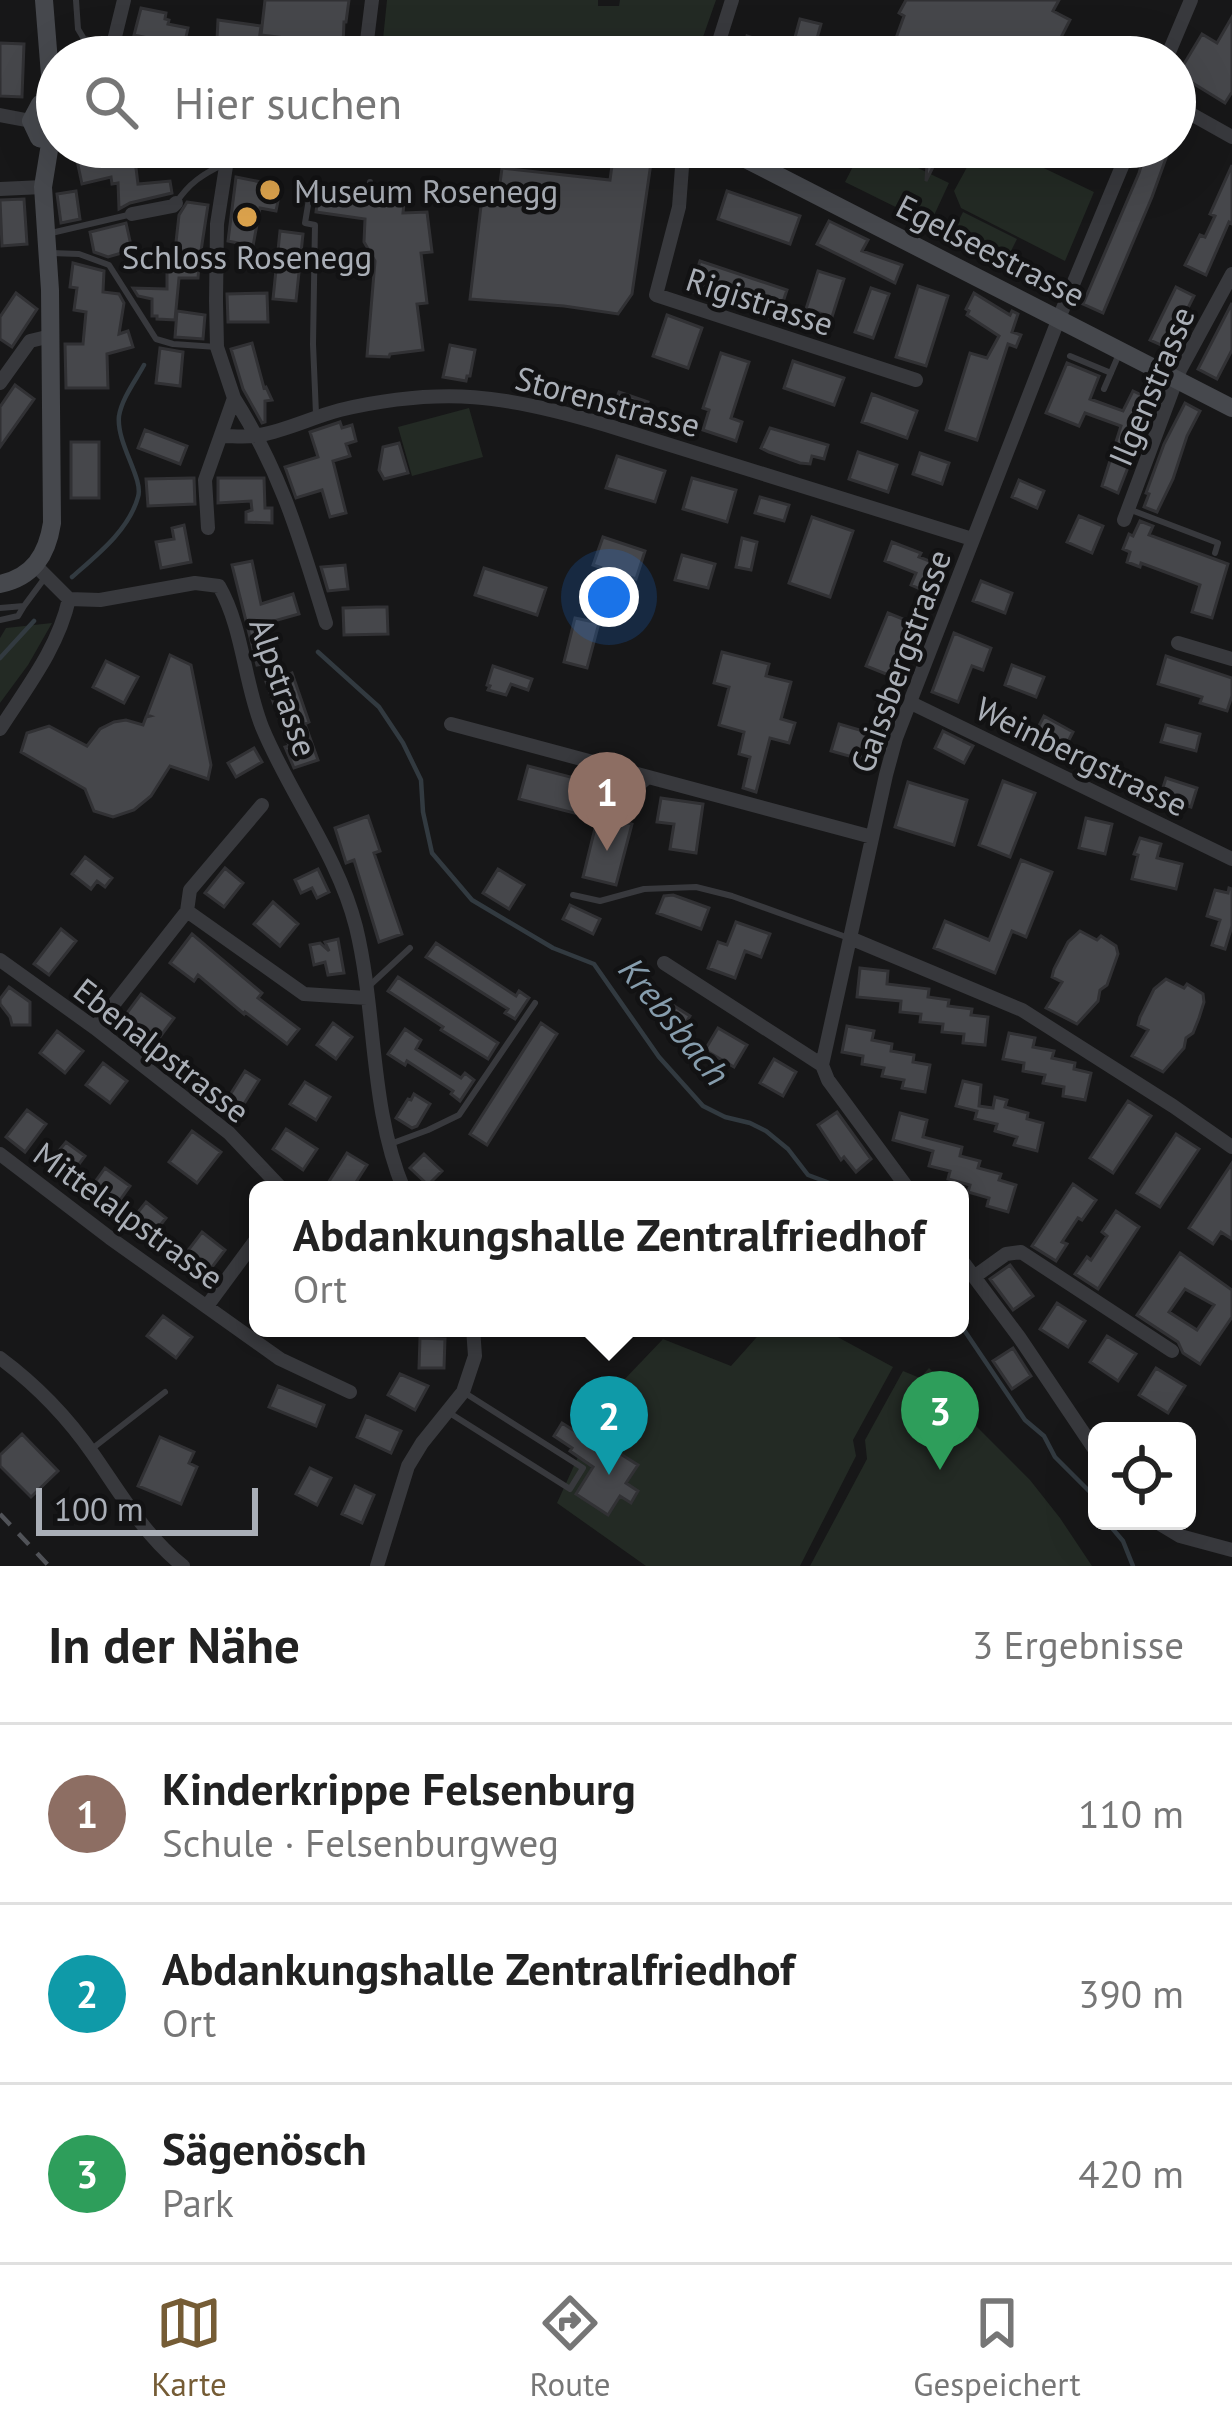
<!DOCTYPE html>
<html lang="de">
<head>
<meta charset="utf-8">
<style>
  body { margin:0; font-family:"PT Sans",sans-serif; background:#f6f6f6; color:#222 }
  .controls { position:absolute; right:36px; bottom:36px; display:grid; overflow:hidden; border-radius:18px; box-shadow:0 12px 48px #0002 }
  .controls button { width:108px; height:108px; display:grid; place-items:center; padding:0; border:0; border-bottom:3px solid #e0e0e0; background:#fff; color:#222; font:60px sans-serif }
  .scale { position:absolute; left:36px; bottom:30px; width:222px; box-sizing:border-box; padding-left:12px; border:6px solid #aaafb7; border-top:0; font-size:33px; line-height:42px; white-space:nowrap; color:#aaafb7; -webkit-text-stroke:9px #121213; paint-order:stroke }
  .you { position:absolute; left:609px; top:597px; width:42px; height:42px; margin:-30px; border:9px solid #fff; border-radius:50%; background:#1a73e8; box-shadow:0 0 0 18px #1a73e833 }
  .badge { display:grid; place-items:center; width:78px; height:78px; border-radius:50%; background:#755c35; color:#fff; font-size:39px; font-weight:700 }
  .pin { position:absolute; translate:-50% -99px; filter:drop-shadow(0 3px 6px #0008) }
  .pin::after { content:''; position:absolute; top:63px; width:42px; height:36px; background:inherit; clip-path:polygon(0 0,100% 0,50% 100%) }
  .popup { position:absolute; left:249px; top:1181px; width:720px; height:156px; box-sizing:border-box; display:grid; place-content:center; border-radius:18px; background:#fff; filter:drop-shadow(0 3px 9px #0005); font-size:39px; white-space:nowrap; color:#767676 }
  .popup b { font-size:45px; color:#222 }
  .popup::after { content:''; position:absolute; left:50%; top:100%; margin-left:-24px; border:24px solid transparent; border-top-color:#fff }
  .list { margin:0; padding:0; list-style:none }
  h2 { display:flex; justify-content:space-between; align-items:center; height:156px; margin:0; padding:0 48px; font-size:51px }
  h2 small { font-size:39px; font-weight:400; color:#767676 }
  .list li { display:grid; grid-template-columns:78px 1fr auto; gap:36px; align-items:center; box-sizing:border-box; height:180px; padding:0 48px; border-top:3px solid #e0e0e0 }
  .list b { display:block; font-size:45px; white-space:nowrap }
  .list p { margin:0; font-size:39px; white-space:nowrap; color:#767676 }
  .list em { font-size:39px; font-style:normal; color:#767676 }
  .icon { flex:none; width:66px; height:66px; fill:none; stroke:currentColor; stroke-width:2; stroke-linecap:round; stroke-linejoin:round }
  .map { position:relative; flex:none; width:1232px; height:1566px; overflow:hidden }
  .search { position:absolute; background:#fff; box-shadow:0 12px 48px #0002; left:36px; right:36px; top:36px; height:132px; display:flex; align-items:center; gap:30px; box-sizing:border-box; padding:0 42px; border-radius:66px; color:#767676; font-size:45px }
  .sheet { height:696px; background:#fff }
  nav { display:flex; justify-content:space-around; align-items:center; box-sizing:border-box; height:168px; border-top:3px solid #e0e0e0; background:#fff; font-size:33px; color:#767676 }
  nav a { display:grid; justify-items:center; gap:6px }
  nav .on { color:#755c35 }
  .map>svg:first-child { display:block }
  .green { fill:#232a24 }
  .lines { fill:none; stroke-linecap:round; stroke-linejoin:round }
  .stream { stroke:#323a40; stroke-width:4.5 }
  .building { fill:#46474b; stroke:#313134; stroke-width:3; fill-rule:evenodd }
  .lane { stroke:#38393d; stroke-width:6 }
  .street { stroke:#38393d; stroke-width:14 }
  .secondary { stroke:#46484d; stroke-width:18 }
  .rail { stroke:#515358; stroke-width:4.5; stroke-dasharray:15 12; stroke-linecap:butt }
  .poi-dot { fill:#dba24c; stroke:#121213; stroke-width:4.5 }
  .labels { text-anchor:middle; dominant-baseline:central; stroke-width:9; stroke-linejoin:round; paint-order:stroke }
  .poi-label { font-size:33px; fill:#aaafb7; stroke:#121213; text-anchor:start }
  .street-label { font-size:33px; fill:#aaafb7; stroke:#121213 }
  .water-label { font-size:36px; font-style:italic; fill:#869dad; stroke:#121213 }
</style>
</head>
<body>
<div class="map">
<svg width="1232" height="1566" viewBox="0 0 1232 1566">
  <rect width="100%" height="100%" fill="#171718"/>
  <path class="green" d="M387 0H598V6H619L620 0H716L696 57H418V53L382 49Z
    M863 147H875L949 183 930 224 845 182Z
    M978 147H1000L1094 192 1065 261 961 208 954 191Z
    M963 212 1017 239 1005 263 951 236Z
    M469 408 483 457 412 476 398 427Z
    M52 623 28 665 0 703V638L6 628Z
    M765 1328H821L893 1367 853 1440 856 1456 800 1566H646L557 1503 603 1402 663 1339 731 1366Z
    M929 1368 962 1400V1412L1030 1480 1060 1518 1092 1566H810L867 1459 865 1440 903 1371 920 1378Z"/>
  <g class="lines">
    <path class="stream" d="M72 577C97 555 129 530 138 497 144 479 116 443 119 416 122 398 136 380 144 365
      M318 652 379 707 403 743 421 780 423 812 432 853 472 900 553 948 594 964 659 1057 703 1106 725 1117 750 1123 766 1131 788 1149 808 1175 835 1185 841 1190
      M0 658 34 621
      M960 1324 1025 1420 1044 1436 1055 1457 1091 1493 1097 1504
      M1106 1521 1123 1541 1133 1566"/>
  </g>
  <path class="building" d="M265 0H349L346 22H344L343 45 261 35Z
    M906 0H1059L1053 11 1070 20 1051 57H1038L1016 45 1010 57H907L892 49 904 16 899 13Z
    M141 8 166 13 165 19 169 20 168 24 188 28 184 46 134 35Z
    M1232 17V92L1225 103 1178 74 1202 34 1217 43Z
    M800 19 821 24 815 46 794 41Z
    M218 20 261 26 257 57H216Z
    M747 36 773 44 769 57H741Z
    M0 43 24 44 22 97 0 96Z
    M92 147H145V159L135 160 138 184 170 181 172 193 130 203 119 209 118 183 112 184 111 177 82 184 75 151Z
    M928 147H970L962 164 940 153 926 181Z
    M1147 147H1170L1152 197 1103 313 1083 304 1139 173Z
    M180 148 209 149V163L203 166 179 165Z
    M613 158 651 163 632 294 618 314 564 306 470 299 483 189 499 191 502 168 610 180Z
    M1232 165V224L1229 222 1206 275 1185 265 1200 235 1205 237 1215 216 1210 214Z
    M236 177 281 186 276 211 260 208 253 246 228 241Z
    M76 191 80 219 61 223 57 194Z
    M727 191 800 216 790 244 718 219Z
    M381 193H405L403 213 427 212 432 252 421 253 427 303 417 304 423 350 390 354 389 357 367 356 375 261 364 242 365 219 316 212 318 195 369 200 380 198Z
    M24 199 27 244 2 246 0 200Z
    M187 202 208 205 201 251H175L179 215Z
    M829 221 868 240 862 251 902 265 895 283 817 244Z
    M126 223 132 250 108 257 94 252 90 232Z
    M280 231 303 234 296 301 273 299Z
    M700 261 787 290 777 320 690 291Z
    M73 263 104 271 103 292 119 294 124 303 119 334 128 331 133 347 107 354 108 388H66L65 344H83L86 312 74 310 77 288 70 287Z
    M167 266H199L198 278H179L175 320 157 319V316H152V299L138 296 133 288 167 289Z
    M818 271 844 279 832 317 806 309Z
    M918 286 948 296 926 366 896 357Z
    M1176 287 1194 296 1168 348 1150 340Z
    M871 288 889 294 873 338 855 332Z
    M16 293 37 309 12 347 0 339V317Z
    M267 293 268 322H228L227 294Z
    M974 293 1010 315 1012 311 1018 314 1012 332 1021 335 1016 347 1008 344 977 440 946 430 970 353 987 358 999 336 967 315 969 311 966 309Z
    M1232 303V350L1217 379 1198 369Z
    M177 311 205 315 203 339 175 337Z
    M667 315 702 328 688 368 653 356Z
    M252 343 264 388 266 387 272 400 265 401V422L262 423 243 389 231 349Z
    M450 345 475 350 470 376H467L466 381 443 377Z
    M160 348 183 352 180 386 156 383Z
    M721 353 749 362 731 418 742 422 736 441 703 430 709 410 703 408Z
    M793 361 844 378 834 405 784 388Z
    M1067 363 1099 376 1090 399 1123 411 1133 391 1154 401 1139 433 1141 434 1118 493 1102 486 1121 426 1085 413 1079 426 1046 413Z
    M15 385 34 399 0 447V407Z
    M619 392 648 402 643 418 613 408Z
    M872 394 917 411 907 438 862 422Z
    M1185 403 1200 411 1187 436 1173 479 1157 512 1144 507 1149 494 1146 493 1164 444Z
    M340 422 342 428 352 425 356 441 346 444 350 456 333 461 346 513 330 517 322 490 296 498 285 467 318 457 310 432Z
    M770 428 828 445 824 459 812 456 810 464 800 463 769 452 761 448Z
    M145 430 187 446 180 464 138 448Z
    M71 442H99V498H71Z
    M399 443 408 473 384 479 379 470 383 447Z
    M858 452 897 465 888 492 849 479Z
    M920 453 949 463 942 484 913 474Z
    M617 456 665 471 655 502 606 488Z
    M191 478H194L195 504 148 506 146 479Z
    M218 478H264L265 508H272V523L246 522V512L252 510 251 501 218 503Z
    M692 478 736 490 727 522 683 509Z
    M1019 480 1044 491 1037 508 1012 497Z
    M760 497 789 505 784 521 755 513Z
    M1079 516 1103 526 1092 553 1067 542Z
    M812 517 853 531 830 597 789 583Z
    M1140 521 1153 526 1149 535 1228 564 1212 618 1192 612 1200 585 1141 563 1140 567 1127 562 1130 552 1123 549 1129 534 1133 536Z
    M184 525 191 562 161 568 156 542 174 539 172 528Z
    M603 537 645 551 636 579 593 565Z
    M742 538 757 542 751 570 736 567Z
    M892 542 921 553 919 557 937 564 927 592 911 585 916 573 885 561Z
    M682 555 715 564 708 588 675 580Z
    M252 561 261 604 293 594 299 614 263 624 270 663 257 665 232 565Z
    M345 565 348 589 328 591 321 567Z
    M484 568 546 588 537 615 475 595Z
    M981 581 1012 593 1005 613 973 601Z
    M376 607H387L388 634 344 635 343 608Z
    M888 613 913 623 891 676 866 666Z
    M575 618 599 623 587 668 564 662Z
    M954 633 991 648 983 670 972 666 958 702 932 692Z
    M722 652 769 664 766 676 791 682 781 719 795 723 789 743 770 738 756 792 743 788 750 757 739 754 744 732 719 725 729 687 714 683Z
    M170 655 191 665 211 765 208 779 170 766 151 796 134 810 113 817 94 811 85 789 21 752 27 733 49 726 87 746 100 729 114 722 126 720 143 725 146 717 150 716 147 715Z
    M1166 656 1232 678V696L1227 711 1200 703 1202 697 1158 684Z
    M106 661 138 677 124 703 93 687Z
    M1012 665 1044 677 1036 697 1005 685Z
    M493 666 532 679 528 690 511 684 506 695 488 690 490 686 487 685Z
    M292 673 309 722 305 724 318 760 294 768 285 747 289 746 266 682Z
    M1044 716 1073 732 1060 757 1031 741Z
    M839 724 870 733 863 760 831 751Z
    M1166 725 1200 734 1196 751 1161 742Z
    M943 731 973 746 964 763 935 748Z
    M254 748 262 762 236 777 228 763Z
    M528 766 586 781 578 814 519 799Z
    M1166 778 1197 788 1191 807 1160 797Z
    M1003 781 1035 793 1010 857 979 845Z
    M908 782 967 800 954 845 895 827Z
    M661 798 703 804 696 853 670 849 674 824 657 822Z
    M368 816 380 851 374 853 402 934 379 942 354 860 346 863 335 828Z
    M598 816 632 824 616 885 583 877Z
    M1086 818 1112 824 1105 854 1079 848Z
    M1140 838 1161 844 1157 858 1182 864 1176 889 1132 879 1138 855 1134 854Z
    M85 857 112 878 105 887 97 881 91 889 72 874Z
    M1021 860 1052 872 1026 937 1012 931 995 973 934 948 945 921 989 940Z
    M225 868 243 883 224 907 205 893Z
    M318 869 329 892 317 898 312 888 301 893 295 880Z
    M498 869 524 885 509 909 483 893Z
    M1229 888 1232 889V926L1225 949 1212 945 1220 920 1207 916 1215 890 1228 893Z
    M673 895 709 908 701 929 657 913 664 896Z
    M273 902 298 924 280 946 254 924Z
    M570 905 600 919 593 934 563 919Z
    M736 922 770 934 761 957 745 951 735 978 708 968 718 942 727 945Z
    M61 929 76 941 49 975 34 964Z
    M1080 931 1097 940 1101 936 1116 946 1118 954 1107 985 1100 990 1098 1001 1077 1024 1046 1008 1062 982 1052 977 1054 969 1068 942Z
    M192 934 262 993 258 998 299 1029 287 1044 245 1012 244 1014 198 975 194 981 170 963Z
    M338 939 344 973 328 975 325 962 314 965 310 945 320 943 329 951 325 942Z
    M436 943 516 996 519 991 529 998 515 1019 505 1013 508 1009 426 957Z
    M860 968 888 971 887 984 929 989 928 997 949 1000 948 1006 972 1009 971 1015 988 1017 985 1045 963 1043 964 1034 942 1032 943 1024 920 1022 921 1014 900 1012 901 1001 857 997Z
    M398 977 498 1043 488 1059 441 1030 443 1027 388 991Z
    M1166 979 1184 988 1187 984 1203 994 1204 1002 1199 1018 1193 1033 1186 1038 1184 1048 1163 1072 1132 1056 1148 1030 1138 1025 1140 1017 1154 989Z
    M9 987 30 1002V1025H12L10 1017 0 1004V999Z
    M141 994 174 1018 154 1045 121 1021Z
    M668 1002 690 1016 680 1032 658 1019Z
    M333 1023 352 1037 336 1059 317 1045Z
    M541 1023 557 1034 487 1145 470 1134Z
    M847 1026 874 1031 872 1040 892 1044 891 1051 914 1055 913 1062 930 1065 925 1092 902 1088 904 1080 882 1076 884 1068 862 1064 863 1056 842 1052Z
    M718 1028 747 1045 734 1067 705 1050Z
    M405 1029 421 1040 416 1049 461 1078 465 1073 474 1080 460 1101 451 1094 453 1091 407 1061 405 1065 388 1054Z
    M57 1031 83 1051 65 1073 40 1053Z
    M1009 1033 1035 1038 1033 1047 1054 1051 1052 1058 1075 1063 1074 1069 1091 1073 1085 1100 1063 1096 1064 1087 1043 1083 1045 1075 1023 1071 1024 1063 1003 1059Z
    M774 1059 796 1072 783 1096 760 1083Z
    M103 1063 127 1081 110 1103 86 1085Z
    M245 1071 259 1080 237 1115 223 1106Z
    M963 1081 981 1085 979 1106 993 1108 995 1097 1007 1100 1005 1107 1028 1113 1027 1119 1043 1123 1037 1151 1014 1145 1017 1137 995 1131 997 1124 975 1119 977 1111 956 1106Z
    M305 1082 330 1097 316 1120 290 1104Z
    M414 1094 430 1104 417 1126 412 1128 396 1118 408 1099 411 1100Z
    M1128 1101 1151 1116 1113 1173 1090 1158Z
    M27 1110 46 1124 25 1152 6 1137Z
    M837 1112 871 1159 856 1172 844 1157 841 1160 818 1125Z
    M900 1113 927 1120 923 1137 962 1147 960 1156 980 1161 978 1168 1001 1174 999 1180 1016 1185 1008 1212 987 1206 989 1198 968 1192 970 1185 948 1179 950 1171 929 1166 933 1151 893 1140Z
    M286 1129 317 1149 303 1170 273 1149Z
    M192 1131 221 1152 197 1183 169 1162Z
    M1176 1134 1199 1149 1160 1207 1137 1193Z
    M66 1142 85 1156 68 1179 48 1164Z
    M347 1153 367 1165 351 1190H339L328 1183Z
    M424 1154 442 1171 428 1185 410 1168Z
    M1232 1163V1239L1221 1232 1213 1244 1189 1228Z
    M105 1168 130 1186 115 1207 90 1189Z
    M1073 1184 1096 1200 1082 1220 1078 1218 1062 1242 1067 1244 1056 1261 1032 1246Z
    M146 1202 166 1218 148 1241 127 1226Z
    M1116 1211 1139 1227 1098 1289 1075 1274 1087 1257 1091 1260 1107 1236 1102 1232Z
    M202 1232 225 1250 206 1275 183 1257Z
    M1180 1253 1232 1290V1317L1200 1364 1183 1353 1178 1342 1137 1315ZM1185 1289 1214 1305 1197 1330 1169 1312Z
    M1010 1265 1033 1296 1013 1310 990 1279Z
    M1057 1303 1085 1321 1068 1347 1040 1329Z
    M163 1316 192 1337 176 1358 147 1336Z
    M1107 1336 1136 1354 1118 1381 1090 1362Z
    M420 1338 445 1339 444 1368H419Z
    M1013 1348 1031 1376 1012 1389 993 1361Z
    M1156 1368 1185 1386 1168 1413 1139 1395Z
    M400 1374 428 1386 415 1410 388 1395Z
    M278 1386 324 1405 316 1426 269 1407Z
    M366 1416 401 1431 391 1453 357 1437Z
    M562 1423 586 1438 589 1434 638 1465 626 1483 638 1491 631 1503 620 1496 608 1515 576 1494 593 1467 570 1451 572 1448 554 1436Z
    M22 1434 58 1471 31 1497 0 1466V1455Z
    M160 1437 194 1452 189 1463 197 1467 181 1504 138 1486Z
    M310 1468 331 1478 317 1505 296 1494Z
    M355 1486 374 1495 362 1523 342 1514Z"/>
  <g class="lines">
    <path class="lane" d="M76 0 78 29 84 39 109 46
      M271 57 273 43 363 56
      M176 203C189 183 203 174 224 164
      M47 234 128 215
      M51 253 79 254 109 265 156 339 173 344 217 347
      M166 259H213
      M1070 356 1111 373
      M1104 389 1119 354
      M316 414 313 344 315 225 305 223 311 187 369 193 370 182
      M1131 510 1218 543 1215 553
      M0 608 24 606 44 579
      M0 620 18 616 24 606
      M614 800 640 789 648 782
      M573 895 600 901 644 889 696 887 732 896 846 937
      M368 987 410 948
      M393 1143 428 1130 459 1115 535 1003
      M448 1412 570 1489 583 1468 465 1393
      M93 1448 165 1392"/>
    <path class="street" d="M110 57 124 0
      M365 57 372 0
      M714 57 732 0
      M1167 57 1191 0
      M1175 105 1232 137
      M0 115 31 121
      M683 154 679 207 656 295 916 380
      M0 189 43 187
      M132 214 173 206 176 203
      M0 383 30 341 51 336
      M234 398C282 474 300 539 326 623
      M222 436C234 436 248 438 260 435 287 430 313 417 340 410 443 386 506 395 606 425L972 539
      M1124 520 1180 370 1232 274
      M208 528 205 480 234 398 217 347 216 301 217 224 229 147
      M36 566 69 599 100 600 195 583 219 586C243 628 244 682 262 727 290 795 338 855 356 927 377 1014 369 1106 404 1190
      M1178 643 1232 659
      M909 702 1232 859
      M451 724 872 837
      M0 729C27 687 58 648 69 599
      M187 911 304 994 367 998
      M850 938 1022 1010 1173 1106 1232 1147
      M0 960 95 1028 229 1133 283 1190
      M664 963 822 1065
      M95 1028 187 911 190 890 262 805
      M0 1154 110 1238 280 1359 350 1392
      M909 1190 828 1080 822 1065 886 775 896 738 1059 318 1130 147
      M960 1258 1019 1337 1097 1453
      M974 1277 1006 1254 1021 1252 1172 1351
      M207 1306 258 1237
      M0 1358C35 1384 68 1418 93 1454 121 1494 144 1535 183 1566
      M1155 1521 1180 1536 1232 1550
      M377 1566 408 1466 422 1443 463 1392 475 1356 473 1328"/>
    <path class="secondary" d="M44 0 52 100
      M57 100 40 104 31 121 39 138 57 143
      M318 147 385 152 498 147
      M660 147C672 156 685 157 697 147
      M722 147 1232 408
      M0 584C33 577 47 555 52 523L50 290 43 187 50 144"/>
    <path class="rail" d="M0 1514 49 1566"/>
  </g>
  <g class="poi-dot">
    <circle cx="270" cy="190" r="12"/>
    <circle cx="247" cy="217" r="12"/>
  </g>
  <g class="labels">
    <g class="poi-label">
      <text x="294" y="190">Museum Rosenegg</text>
      <text x="247" y="256" text-anchor="middle">Schloss Rosenegg</text>
    </g>
    <g class="street-label">
      <text transform="translate(991 250) rotate(27)">Egelseestrasse</text>
      <text transform="translate(760 301) rotate(18)">Rigistrasse</text>
      <text transform="translate(1151 386) rotate(-67)">Ilgenstrasse</text>
      <text transform="translate(608 401) rotate(15)">Storenstrasse</text>
      <text transform="translate(900 661) rotate(-70)">Gaissbergstrasse</text>
      <text transform="translate(284 687) rotate(71)">Alpstrasse</text>
      <text transform="translate(1082 756) rotate(26)">Weinbergstrasse</text>
      <text transform="translate(162 1050) rotate(38)">Ebenalpstrasse</text>
      <text transform="translate(129 1215) rotate(36)">Mittelalpstrasse</text>
    </g>
    <g class="water-label">
      <text transform="translate(675 1021) rotate(51)">Krebsbach</text>
    </g>
  </g>
</svg>
<div class="controls">
<button><svg class="icon" aria-label="locate" viewBox="0 0 24 24"><circle cx="12" cy="12" r="6"/><path d="M12 2v4M12 18v4M2 12h4M18 12h4"/></svg></button>
</div>
<div class="scale">100 m</div>
<div class="you"></div>
<div class="pin badge" style="left:607px;top:851px;background:#8d6e63">1</div>
<div class="pin badge" style="left:609px;top:1475px;background:#0f9aa8">2</div>
<div class="popup"><b>Abdankungshalle Zentralfriedhof</b>Ort</div>
<div class="pin badge" style="left:940px;top:1470px;background:#2e9e5b">3</div>
<div class="search"><svg class="icon" aria-label="search" viewBox="0 0 24 24"><circle cx="10" cy="10" r="6"/><path d="M15 15l6 6"/></svg>Hier suchen</div>
</div>
<section class="sheet">
<h2>In der Nähe<small>3 Ergebnisse</small></h2>
<ul class="list">
<li><span class="badge" style="background:#8d6e63">1</span><div><b>Kinderkrippe Felsenburg</b><p>Schule · Felsenburgweg</p></div><em>110 m</em></li>
<li><span class="badge" style="background:#0f9aa8">2</span><div><b>Abdankungshalle Zentralfriedhof</b><p>Ort</p></div><em>390 m</em></li>
<li><span class="badge" style="background:#2e9e5b">3</span><div><b>Sägenösch</b><p>Park</p></div><em>420 m</em></li>
</ul>
</section>
<nav>
<a class="on"><svg class="icon" aria-label="map" viewBox="0 0 24 24"><path d="M3 6l6-2 6 2 6-2v14l-6 2-6-2-6 2zM9 4v14M15 6v14"/></svg>Karte</a>
<a><svg class="icon" aria-label="directions" viewBox="0 0 24 24"><path d="M12 3l9 9-9 9-9-9zM9 14v-3h6M13 9l2 2-2 2"/></svg>Route</a>
<a><svg class="icon" aria-label="saved" viewBox="0 0 24 24"><path d="M7 4h10v16l-5-4-5 4z"/></svg>Gespeichert</a>
</nav>
</body>
</html>
